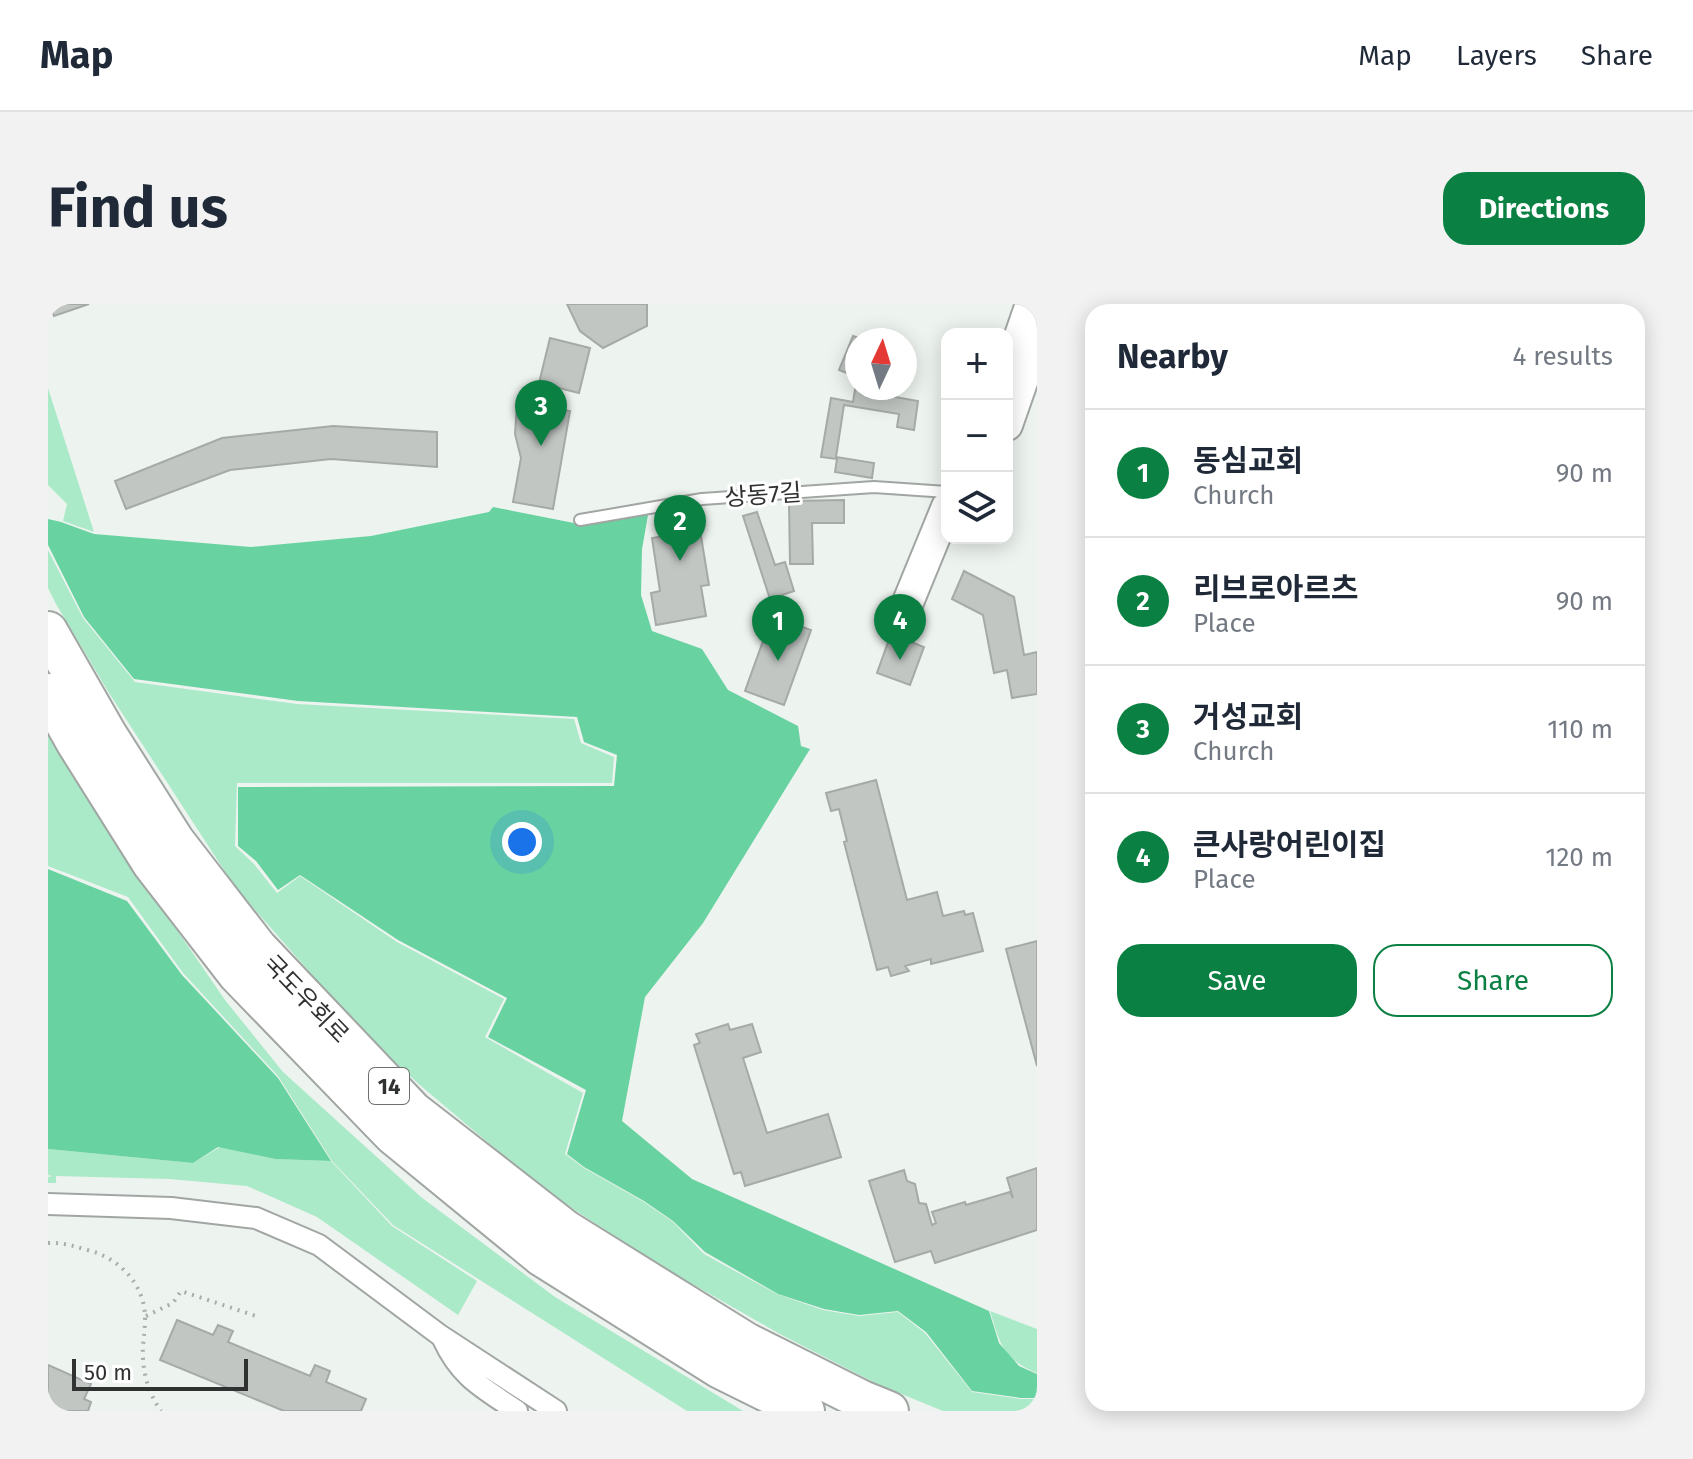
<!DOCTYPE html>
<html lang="en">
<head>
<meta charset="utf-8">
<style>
  body { margin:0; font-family:"Fira Sans","Noto Sans KR",sans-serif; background:#f2f2f3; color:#1f2937 }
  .controls { position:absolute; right:24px; top:24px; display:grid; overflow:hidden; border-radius:16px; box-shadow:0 4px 20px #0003 }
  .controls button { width:72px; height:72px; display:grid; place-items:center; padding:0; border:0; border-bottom:2px solid #e0e1e3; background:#fff; color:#1f2937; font:40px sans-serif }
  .compass { position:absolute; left:797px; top:24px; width:72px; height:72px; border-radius:50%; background:#fff; box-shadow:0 4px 20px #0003; rotate:4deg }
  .scale { position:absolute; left:24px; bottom:20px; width:176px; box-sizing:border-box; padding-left:8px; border:4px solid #303231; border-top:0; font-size:22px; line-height:28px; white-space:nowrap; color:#303231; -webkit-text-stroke:6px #fff; paint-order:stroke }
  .you { position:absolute; left:474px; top:538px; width:28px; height:28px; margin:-20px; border:6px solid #fff; border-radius:50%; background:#1a73e8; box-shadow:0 0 0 12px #1a73e833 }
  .badge { display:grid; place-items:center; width:52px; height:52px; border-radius:50%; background:#0b8043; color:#fff; font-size:26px; font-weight:700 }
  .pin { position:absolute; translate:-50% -66px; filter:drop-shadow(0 2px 4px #0008) }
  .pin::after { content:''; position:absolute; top:42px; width:28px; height:24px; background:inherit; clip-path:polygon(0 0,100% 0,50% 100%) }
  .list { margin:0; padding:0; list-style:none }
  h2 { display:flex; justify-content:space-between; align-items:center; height:104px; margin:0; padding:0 32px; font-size:34px }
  h2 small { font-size:26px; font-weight:400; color:#747a83 }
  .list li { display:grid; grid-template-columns:52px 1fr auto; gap:24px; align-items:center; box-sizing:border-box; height:128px; padding:0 32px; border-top:2px solid #e0e1e3 }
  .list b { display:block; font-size:30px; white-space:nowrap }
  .list p { margin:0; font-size:26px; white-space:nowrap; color:#747a83 }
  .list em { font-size:26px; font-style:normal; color:#747a83 }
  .actions { display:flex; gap:16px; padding:24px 32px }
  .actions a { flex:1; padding:18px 0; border:2px solid #0b8043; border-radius:24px; text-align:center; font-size:28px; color:#0b8043 }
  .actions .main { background:#0b8043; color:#fff }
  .icon { flex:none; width:44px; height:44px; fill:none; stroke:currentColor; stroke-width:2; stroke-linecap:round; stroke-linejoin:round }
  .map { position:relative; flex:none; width:989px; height:1107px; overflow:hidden; border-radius:24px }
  header { display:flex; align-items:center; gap:48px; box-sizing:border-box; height:112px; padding:0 40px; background:#fff; border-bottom:2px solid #e0e1e3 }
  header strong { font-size:38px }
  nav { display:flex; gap:44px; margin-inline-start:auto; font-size:28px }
  .intro { display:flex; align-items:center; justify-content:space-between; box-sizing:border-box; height:192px; padding:0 48px }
  h1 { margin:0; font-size:56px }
  .button { padding:20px 36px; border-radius:24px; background:#0b8043; color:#fff; font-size:28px; font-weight:700 }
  main { display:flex; gap:48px; padding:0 48px }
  aside { flex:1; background:#fff; border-radius:24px; box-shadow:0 4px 20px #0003 }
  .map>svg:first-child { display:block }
  .green { fill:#aaeac8 }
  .forest { fill:#69d2a1 }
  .building { fill:#c1c6c3; stroke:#a5aaa7; stroke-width:2 }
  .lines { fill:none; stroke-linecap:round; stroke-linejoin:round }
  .lane-casing { stroke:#a1a6a3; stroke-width:14 }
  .street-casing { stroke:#a1a6a3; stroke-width:24 }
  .secondary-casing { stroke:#a1a6a3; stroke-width:34 }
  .highway-casing { stroke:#a1a6a3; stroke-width:42 }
  .path { stroke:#a9adaa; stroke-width:4; stroke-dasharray:2 6; stroke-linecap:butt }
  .lane { stroke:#fff; stroke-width:10 }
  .street { stroke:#fff; stroke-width:20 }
  .secondary { stroke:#fff; stroke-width:30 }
  .highway { stroke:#fff; stroke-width:38 }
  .labels { text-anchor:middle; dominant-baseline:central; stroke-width:6; stroke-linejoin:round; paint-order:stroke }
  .shield { fill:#fff; stroke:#6e706f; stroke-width:2 }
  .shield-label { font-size:22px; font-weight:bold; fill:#303231 }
  .street-label { font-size:24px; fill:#303231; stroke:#fff }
</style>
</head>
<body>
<header>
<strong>Map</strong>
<nav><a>Map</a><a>Layers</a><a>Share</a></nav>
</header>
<div class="intro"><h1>Find us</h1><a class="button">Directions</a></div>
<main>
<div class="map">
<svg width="989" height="1107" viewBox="0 0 989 1107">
  <rect width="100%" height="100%" fill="#edf3ef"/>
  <path class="green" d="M0 84 46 228 15 217 19 200 0 181Z
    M0 246 35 314 87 378 249 400 526 415 533 439 566 453 564 479H189L187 542 206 560 229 589 252 572 349 638 456 695 437 733 535 789 517 850 536 864 596 898 625 918 656 950 729 990 775 1006 811 1012 850 1008 877 1029 924 1088 973 1095H989V1107H895L829 1080 730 1029 604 957 495 885 373 782 316 730 187 583 61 389 8 300 0 284Z
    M0 423 89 568 177 696 235 768 373 893 507 993 695 1107H639L345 921 284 857 230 772 135 669 80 593 0 562Z
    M172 843 227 855 283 857 344 922 429 977 410 1011 269 913 199 882 122 875 8 872V879H0V873L4 872 0 871V845L145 859Z
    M942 1007 989 1025V1069C955 1055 952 1040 942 1007Z"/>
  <path class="forest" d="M445 203 531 220 600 211 594 245 593 291 604 327 654 345 680 386 750 422 753 442 762 445 655 619 597 693 574 817 644 875 941 1007 951 1039 971 1062 989 1070V1094H973L924 1087 878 1028 850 1007 811 1011 776 1005 730 990 657 948 625 917 596 897 536 863 519 850 538 786 440 733 459 694 350 636 252 571 230 586 208 557 190 542V483L566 482 569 451 536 438 529 413 250 397 86 375 36 313 0 241V215L13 218 46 230 203 243 323 232 441 208Z
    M0 565 79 597 134 671 230 774 283 857 227 855 170 843 145 859 0 845Z"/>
  <path class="building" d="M2 0H41L6 12Z
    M519 0H599V22L555 44 532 27Z
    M805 32 816 36H809V51L801 70 791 66Z
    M502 34 542 44 531 89 491 79Z
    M808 79 809 84 848 86 847 93 870 97 866 126 849 123 851 110 796 101 788 153 826 159 824 174 787 168 789 155 773 153 783 94 805 98Z
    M483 100 522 107 505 205 465 198 473 154 467 130 469 101 481 110Z
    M285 122 389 128V163L283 155 182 166 78 205 67 177 174 134Z
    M796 196V219H764L765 260H742L741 197Z
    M709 208 727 261 737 258 746 287 722 295 695 212Z
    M652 226 661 281 653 282 658 312 608 321 603 289 612 287 604 234Z
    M916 267 966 293 976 351 989 348V390L964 394 959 366 946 369 935 311 904 295Z
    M724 312 763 326 736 401 697 387Z
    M843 330 876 343 862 381 829 369Z
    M828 476 859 596 889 588 895 612 916 607 917 611 925 609 935 647 883 660V655L857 662 861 667 843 672 840 663 829 666 796 538 799 537 791 505 783 507 778 489Z
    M989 637V762L958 645Z
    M680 720 682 726 704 720 713 748 695 754 719 829 780 810 793 853 697 882 693 868 686 870 646 741 652 739 648 730Z
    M989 864V926L887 959 883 947 847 958 821 877 856 866 859 877 867 880 871 899 878 900 884 921 888 919 884 908 917 898 918 901 962 888 965 894 959 874Z
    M129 1016 165 1031 170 1021 185 1027 180 1038 262 1072 267 1061 282 1067 278 1078 318 1095 313 1107H236L112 1056Z
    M0 1061 43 1080 36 1095 43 1098 40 1107H0Z"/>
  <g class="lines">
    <defs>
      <path id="lane" d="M532 216 654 195 826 183 899 188"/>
      <path id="street" d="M0 900 123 904 208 914 271 941 393 1032 508 1107
        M395 1035C413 1074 435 1084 469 1107"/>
      <path id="secondary" d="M964 55 983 0
        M959 121 989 35
        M851 320 899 203"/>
      <path id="highway" d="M0 327 59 430 127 537 209 643 365 807 518 926 698 1038 814 1096 841 1107
        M0 389 28 439 104 560 189 670 345 831 494 953 672 1065 757 1107"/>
    </defs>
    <use href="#lane" class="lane-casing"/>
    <use href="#street" class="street-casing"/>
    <use href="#secondary" class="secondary-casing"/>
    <use href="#highway" class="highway-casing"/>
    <path class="path" d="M0 939C15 938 28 943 43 947 74 956 98 983 97 1016 97 1029 94 1041 95 1054 96 1074 102 1091 113 1107
      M98 1012 125 999 133 987 211 1013"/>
    <use href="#lane" class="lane"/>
    <use href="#street" class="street"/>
    <use href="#secondary" class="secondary"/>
    <use href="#highway" class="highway"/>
  </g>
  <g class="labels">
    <rect class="shield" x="321" y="764" width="40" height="36" rx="6"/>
    <g class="shield-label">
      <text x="341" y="782">14</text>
    </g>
    <g class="street-label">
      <text transform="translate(715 191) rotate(-4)">상동7길</text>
      <text transform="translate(258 695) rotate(46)">국도우회로</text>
    </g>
  </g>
</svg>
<div class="controls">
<button>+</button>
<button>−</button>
<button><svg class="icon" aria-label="layers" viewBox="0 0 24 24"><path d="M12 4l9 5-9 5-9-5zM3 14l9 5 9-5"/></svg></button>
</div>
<svg class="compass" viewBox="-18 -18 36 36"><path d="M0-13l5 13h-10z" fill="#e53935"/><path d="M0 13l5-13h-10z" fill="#747a83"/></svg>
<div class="scale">50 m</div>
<div class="you"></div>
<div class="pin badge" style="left:730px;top:357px">1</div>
<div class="pin badge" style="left:632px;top:257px">2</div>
<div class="pin badge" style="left:493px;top:142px">3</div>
<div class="pin badge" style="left:852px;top:356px">4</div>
</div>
<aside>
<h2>Nearby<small>4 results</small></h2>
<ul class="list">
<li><span class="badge">1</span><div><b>동심교회</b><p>Church</p></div><em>90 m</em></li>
<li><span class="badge">2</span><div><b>리브로아르츠</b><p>Place</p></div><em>90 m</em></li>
<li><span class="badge">3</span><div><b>거성교회</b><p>Church</p></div><em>110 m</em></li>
<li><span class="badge">4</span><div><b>큰사랑어린이집</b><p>Place</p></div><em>120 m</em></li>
</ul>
<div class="actions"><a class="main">Save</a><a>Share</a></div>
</aside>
</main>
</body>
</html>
